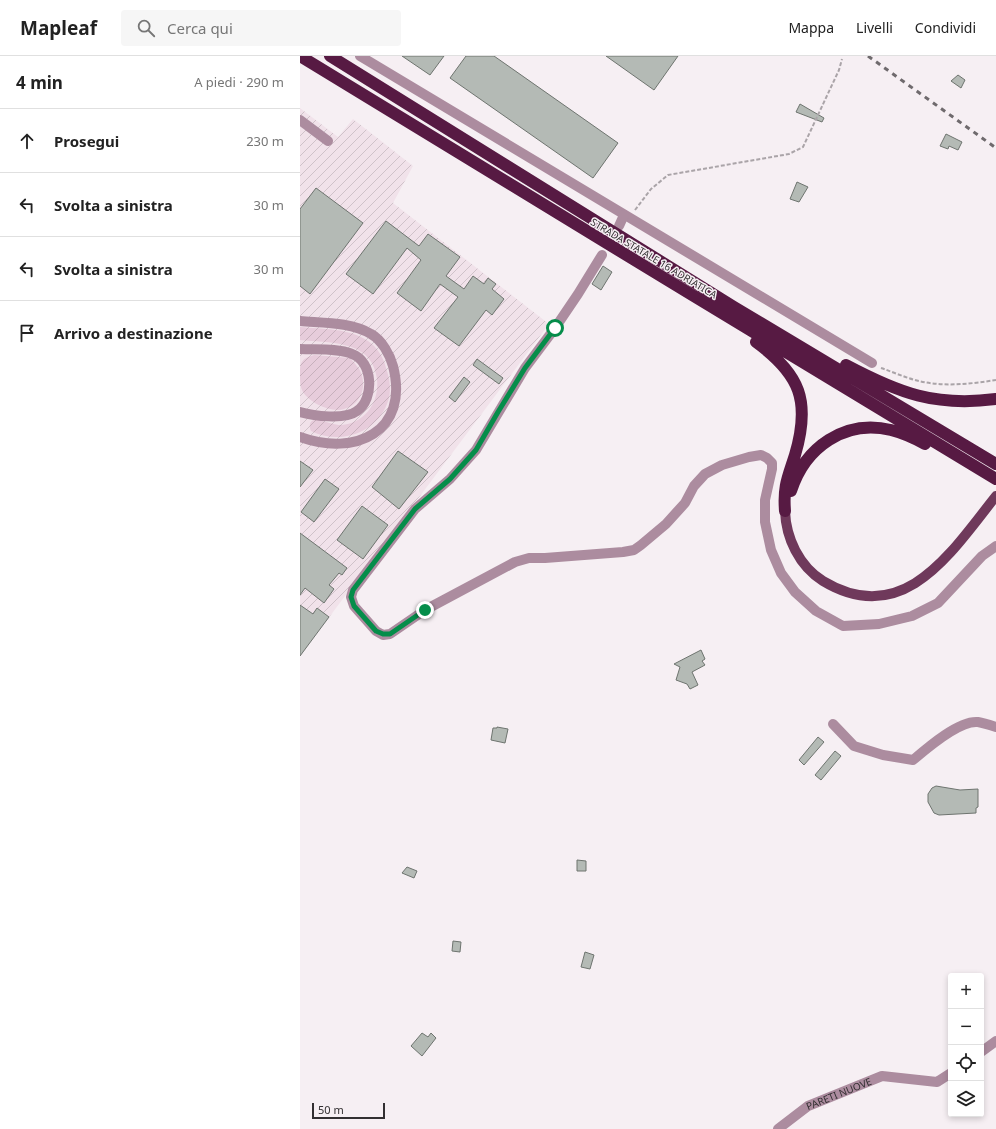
<!DOCTYPE html>
<html lang="it">
<head>
<meta charset="utf-8">
<style>
  body { margin:0; font-family:"Noto Sans",sans-serif; background:#f6f6f6; color:#222 }
  .controls { position:absolute; right:12px; bottom:12px; display:grid; overflow:hidden; border-radius:4px; box-shadow:0 2px 6px #0003 }
  .controls button { width:36px; height:36px; display:grid; place-items:center; padding:0; border:0; border-bottom:1px solid #e0e0e0; background:#fff; color:#222; font:20px sans-serif }
  .scale { position:absolute; left:12px; bottom:10px; width:73px; box-sizing:border-box; padding-left:4px; border:2px solid #322f31; border-top:0; font-size:11px; line-height:14px; white-space:nowrap; color:#322f31; -webkit-text-stroke:3px #f6eff3; paint-order:stroke }
  .stop { position:absolute; width:12px; height:12px; margin:-9px; border:3px solid #058d4a; border-radius:50%; background:#fff }
  .stop.end { background:#058d4a; border-color:#fff; box-shadow:0 1px 4px #0008 }
  .list { margin:0; padding:0; list-style:none }
  h2 { display:flex; justify-content:space-between; align-items:center; height:52px; margin:0; padding:0 16px; font-size:17px }
  h2 small { font-size:13px; font-weight:400; color:#767676 }
  .list li { display:grid; grid-template-columns:26px 1fr auto; gap:12px; align-items:center; box-sizing:border-box; height:64px; padding:0 16px; border-top:1px solid #e0e0e0 }
  .list b { display:block; font-size:15px; white-space:nowrap }
  .list em { font-size:13px; font-style:normal; color:#767676 }
  .icon { flex:none; width:22px; height:22px; fill:none; stroke:currentColor; stroke-width:2; stroke-linecap:round; stroke-linejoin:round }
  .map { position:relative; flex:none; width:696px; height:1073px; overflow:hidden }
  header { display:flex; align-items:center; gap:24px; box-sizing:border-box; height:56px; padding:0 20px; background:#fff; border-bottom:1px solid #e0e0e0 }
  header strong { font-size:19px }
  nav { display:flex; gap:22px; margin-inline-start:auto; font-size:14px }
  .search { width:280px; height:36px; background:#f6f6f6; display:flex; align-items:center; gap:10px; box-sizing:border-box; padding:0 14px; border-radius:4px; color:#767676; font-size:15px }
  main { display:flex }
  aside { flex:1; background:#fff }
  .map>svg:first-child { display:block }
  .industrial { fill:url(#industrial-furrows) }
  .garden { fill:url(#garden-furrows) }
  .building { fill:#b4bab5; stroke:#6e746f }
  .lines { fill:none; stroke-linecap:round; stroke-linejoin:round }
  .path { stroke:#aaa4a8; stroke-width:2; stroke-dasharray:4 2; stroke-linecap:butt }
  .minor { stroke:#ac8c9f; stroke-width:10 }
  .major { stroke:#6f395b; stroke-width:10 }
  .highway { stroke:#571a43; stroke-width:12 }
  .rail { stroke:#6f6a6d; stroke-width:3; stroke-dasharray:5 5; stroke-linecap:butt }
  .route { stroke:#058d4a; stroke-width:5 }
  .labels { text-anchor:middle; dominant-baseline:central; stroke-width:3; stroke-linejoin:round; paint-order:stroke }
  .street-label { font-size:10px; fill:#322f31; stroke:#f6eff3 }
</style>
</head>
<body>
<header>
<strong>Mapleaf</strong>
<div class="search"><svg class="icon" aria-label="search" viewBox="0 0 24 24"><circle cx="10" cy="10" r="6"/><path d="M15 15l6 6"/></svg>Cerca qui</div>
<nav><a>Mappa</a><a>Livelli</a><a>Condividi</a></nav>
</header>
<main>
<aside>
<h2>4 min<small>A piedi · 290 m</small></h2>
<ul class="list">
<li><svg class="icon" aria-label="ahead" viewBox="0 0 24 24"><path d="M12 20V5M6 11l6-6 6 6"/></svg><div><b>Prosegui</b></div><em>230 m</em></li>
<li><svg class="icon" aria-label="left" viewBox="0 0 24 24"><path d="M17 20v-9H6M10 6l-5 5 5 5"/></svg><div><b>Svolta a sinistra</b></div><em>30 m</em></li>
<li><svg class="icon" aria-label="left" viewBox="0 0 24 24"><path d="M17 20v-9H6M10 6l-5 5 5 5"/></svg><div><b>Svolta a sinistra</b></div><em>30 m</em></li>
<li><svg class="icon" aria-label="arrive" viewBox="0 0 24 24"><path d="M6 21V4h12l-3 4 3 4H6"/></svg><div><b>Arrivo a destinazione</b></div></li>
</ul>
</aside>
<div class="map">
<svg width="696" height="1073" viewBox="0 0 696 1073">
  <defs>
    <pattern id="industrial-furrows" width="10" height="10" patternUnits="userSpaceOnUse"><rect width="10" height="10" fill="#f1e2ea"/><path d="M-1 1l2-2M0 10L10 0M9 11l2-2" fill="none" stroke="#cfc2c9"/></pattern>
    <pattern id="garden-furrows" width="10" height="10" patternUnits="userSpaceOnUse"><rect width="10" height="10" fill="#e7ccdb"/><path d="M-1 1l2-2M0 10L10 0M9 11l2-2" fill="none" stroke="#c7b0bc"/></pattern>
  </defs>
  <rect width="100%" height="100%" fill="#f6eff3"/>
  <path class="industrial" d="M0 52 38 81 53 63 113 110 93 147 249 268 0 600Z"/>
  <path class="garden" d="M0 271C22 273 49 272 68 285 77 291 84 302 86 312 90 323 92 337 87 348 75 378 39 389 11 375 9 371 9 364 15 364 21 363 32 369 42 369 67 367 82 342 76 318 69 284 28 287 0 284Z
    M14 299 50 302C54 307 59 311 61 317 67 332 60 349 44 353 31 357 10 347 3 336 0 331 0 324 0 318 0 305 2 303 14 299Z"/>
  <path class="building" d="M102 0H144L130 19Z
    M166 0H194L318 87 293 122 150 22Z
    M306 0H378L354 34Z
    M658 19 665 24 661 32 651 25Z
    M500 48 524 62 522 66 496 56Z
    M646 78 662 86 658 94 649 90 648 93 640 90Z
    M497 126 508 131 499 146 490 143Z
    M16 132 63 167 10 238 0 230V153Z
    M86 165 119 190 128 178 160 201 146 220 164 233 173 220 184 228 188 222 196 228 192 233 204 243 192 259 186 254 159 290 134 272 158 241 140 228 121 255 97 237 121 204 107 192 73 238 46 218Z
    M303 210 312 216 301 234 292 228Z
    M177 303 203 322 199 328 173 309Z
    M164 321 170 326 155 346 149 341Z
    M98 395 128 416 99 453 72 431Z
    M0 405 13 414 0 431Z
    M25 423 39 433 14 466 1 456Z
    M62 450 88 469 63 503 37 484Z
    M0 477 47 512 42 519 39 517 29 529 34 533 24 547 5 532 0 539Z
    M0 549 13 558 17 552 29 561 0 600Z
    M401 594 405 603 402 605 405 609 392 616 398 629 390 633 387 628 376 624 380 611 374 608Z
    M197 671 208 673 205 687 191 684 193 672H197Z
    M518 681 524 686 504 709 499 704Z
    M535 695 541 700 521 724 515 719Z
    M636 730 660 734 678 733V751L676 752V757L639 759 634 757 628 746V738L632 732Z
    M277 804 286 805V815H277Z
    M107 811 117 815 114 822 102 817Z
    M153 885 161 886 160 896 152 895Z
    M285 896 294 899 290 913 281 911Z
    M122 977 128 981 131 977 136 982 122 1000 111 990Z"/>
  <g class="lines">
    <path class="path" d="M335 154 351 133 368 119 489 98 503 91 539 14 542 3
      M581 312C593 316 606 322 619 325 644 331 670 328 696 324"/>
    <g class="minor">
      <path d="M60 0 572 307"/>
      <path d="M0 64 28 85"/>
      <path d="M319 170 324 159"/>
      <path d="M302 199 278 238 255 272 225 312 176 394 150 423 115 453 53 534 51 541 54 550 76 575 83 579 90 578 125 554 215 506 229 502H245L323 496 334 494 341 489 366 468 385 447 394 430 405 418 422 409 449 401 461 399 467 402 472 407V413L465 444V466L471 494 481 517 495 536 516 555 543 570 579 568 612 560 638 547 682 500 696 490"/>
      <path d="M0 265C23 267 51 266 71 278 82 284 90 299 93 310 110 376 55 401 0 381"/>
      <path d="M0 293C16 294 37 292 52 298 73 305 75 343 57 355 45 364 13 360 0 356"/>
      <path d="M533 668 554 690 583 699 613 704C627 692 659 664 678 666 684 667 690 669 696 671"/>
      <path d="M681 996 696 985"/>
      <path id="s1" d="M478 1073 508 1050 582 1020 637 1026 651 1017"/>
    </g>
    <path class="major" d="M485 455C486 482 499 510 523 525 604 574 652 495 696 440"/>
    <path class="highway" d="M0 0 392 239 696 423
      M30 0 434 251 696 408
      M456 286C500 318 511 345 495 399 488 421 483 430 485 455
      M546 309C599 337 635 351 696 343
      M491 435C505 391 545 363 591 374 603 377 614 382 625 388"/>
    <path class="rail" d="M568 0 696 92"/>
  </g>
  <g class="lines">
    <path class="route" d="M125 554 90 578H83L76 575 54 550 51 541 53 534 115 453 150 423 176 394 198 356 225 312 255 272"/>
  </g>
  <g class="labels">
    <g class="street-label">
      <text transform="translate(354 202) rotate(31)">STRADA STATALE 16 ADRIATICA</text>
      <text stroke="none"><textPath href="#s1" startOffset="71">PARETI NUOVE</textPath></text>
    </g>
  </g>
</svg>
<div class="controls">
<button>+</button>
<button>−</button>
<button><svg class="icon" aria-label="locate" viewBox="0 0 24 24"><circle cx="12" cy="12" r="6"/><path d="M12 2v4M12 18v4M2 12h4M18 12h4"/></svg></button>
<button><svg class="icon" aria-label="layers" viewBox="0 0 24 24"><path d="M12 4l9 5-9 5-9-5zM3 14l9 5 9-5"/></svg></button>
</div>
<div class="scale">50 m</div>
<div class="stop" style="left:255px;top:272px"></div>
<div class="stop end" style="left:125px;top:554px"></div>
</div>
</main>
</body>
</html>
